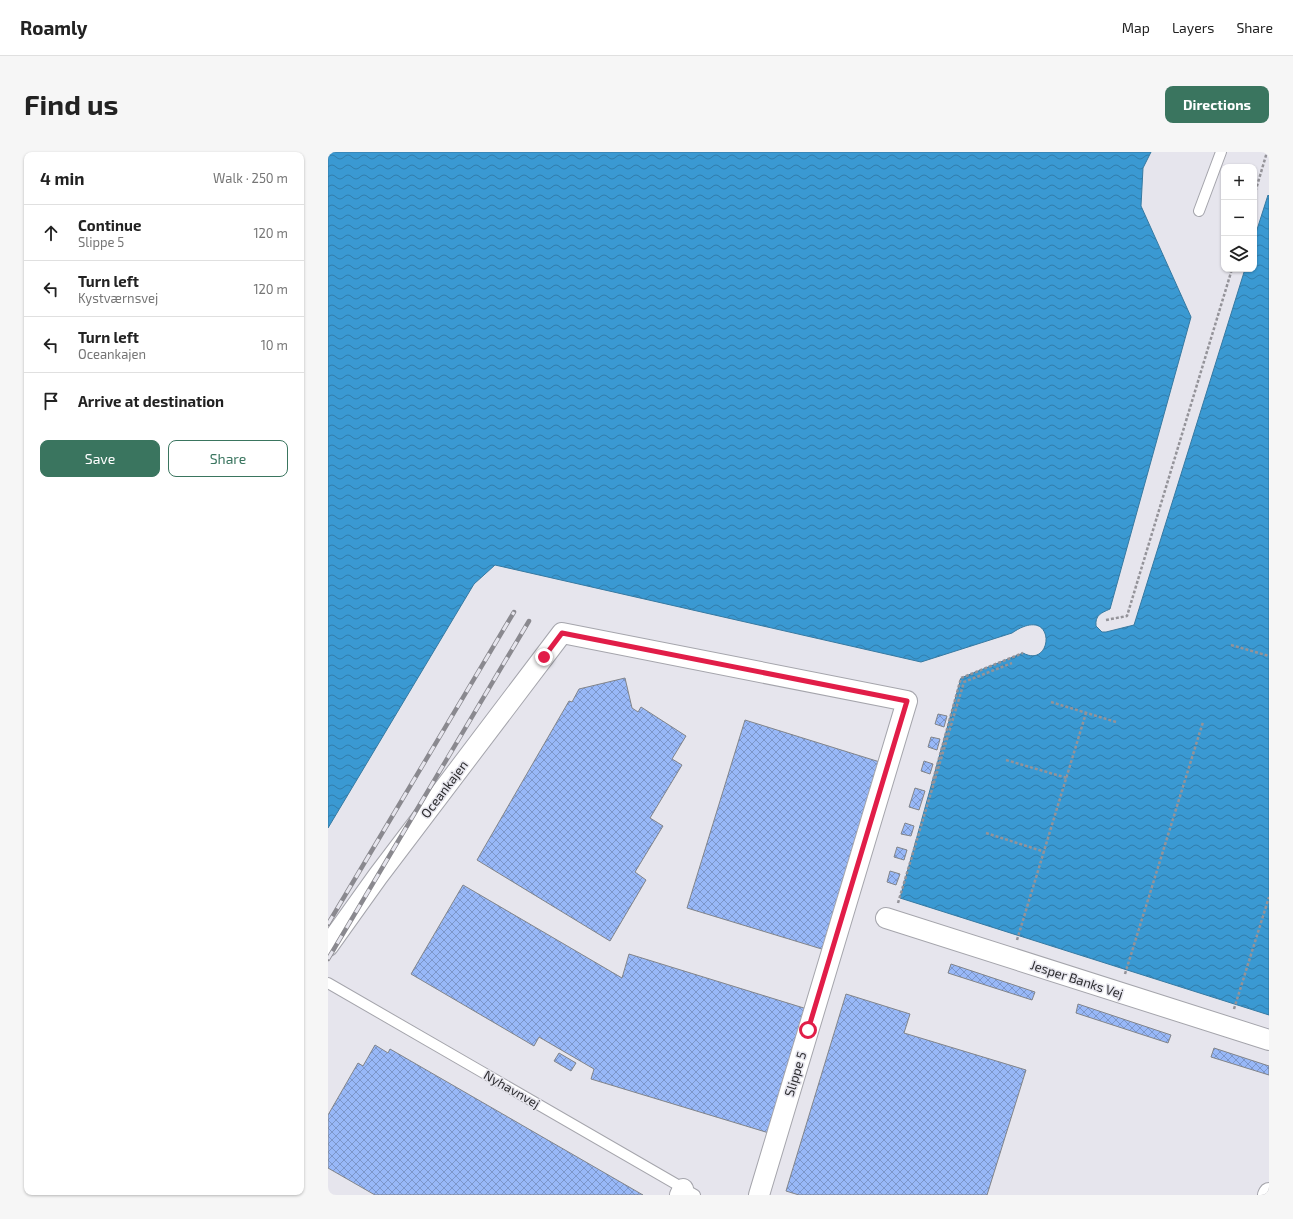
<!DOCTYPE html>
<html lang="en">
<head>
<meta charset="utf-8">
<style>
  body { margin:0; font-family:"Exo 2",sans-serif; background:#f6f6f6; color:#222 }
  .controls { position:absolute; right:12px; top:12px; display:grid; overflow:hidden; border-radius:8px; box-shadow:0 1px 3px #0004 }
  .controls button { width:36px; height:36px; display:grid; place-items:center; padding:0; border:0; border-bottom:1px solid #e0e0e0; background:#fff; color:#222; font:20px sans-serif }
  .stop { position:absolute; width:12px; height:12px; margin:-9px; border:3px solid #e11d48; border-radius:50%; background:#fff }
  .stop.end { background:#e11d48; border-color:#fff; box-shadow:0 1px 4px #0008 }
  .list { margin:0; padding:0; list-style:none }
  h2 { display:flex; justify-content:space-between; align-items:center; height:52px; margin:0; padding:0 16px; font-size:17px }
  h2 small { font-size:13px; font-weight:400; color:#767676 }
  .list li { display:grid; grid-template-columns:26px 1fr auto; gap:12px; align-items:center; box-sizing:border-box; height:56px; padding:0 16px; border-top:1px solid #e0e0e0 }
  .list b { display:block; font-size:15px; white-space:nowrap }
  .list p { margin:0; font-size:13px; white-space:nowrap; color:#767676 }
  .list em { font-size:13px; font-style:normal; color:#767676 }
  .actions { display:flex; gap:8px; padding:12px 16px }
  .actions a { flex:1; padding:9px 0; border:1px solid #3a755f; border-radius:8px; text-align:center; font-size:14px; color:#3a755f }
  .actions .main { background:#3a755f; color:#fff }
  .icon { flex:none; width:22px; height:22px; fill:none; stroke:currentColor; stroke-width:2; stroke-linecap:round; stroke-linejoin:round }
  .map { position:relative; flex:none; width:941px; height:1043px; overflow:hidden; border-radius:8px }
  header { display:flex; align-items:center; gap:24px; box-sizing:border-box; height:56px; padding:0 20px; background:#fff; border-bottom:1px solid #e0e0e0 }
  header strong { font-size:19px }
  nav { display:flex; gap:22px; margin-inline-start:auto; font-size:14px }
  .intro { display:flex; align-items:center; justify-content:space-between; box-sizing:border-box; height:96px; padding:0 24px }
  h1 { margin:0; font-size:28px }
  .button { padding:10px 18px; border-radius:8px; background:#3a755f; color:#fff; font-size:14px; font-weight:700 }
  main { display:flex; gap:24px; padding:0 24px }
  aside { flex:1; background:#fff; border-radius:8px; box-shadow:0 1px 3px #0004 }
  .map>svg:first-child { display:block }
  .water { fill:url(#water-waves); stroke:#3679a1 }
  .building { fill:url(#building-cross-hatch); stroke:#81848a }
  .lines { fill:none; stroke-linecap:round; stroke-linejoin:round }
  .lane-casing { stroke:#a5a5ac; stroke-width:12 }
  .street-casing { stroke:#a5a5ac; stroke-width:22 }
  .path { stroke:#949399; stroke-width:2.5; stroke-dasharray:3 2; stroke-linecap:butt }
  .lane { stroke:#fff; stroke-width:10 }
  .street { stroke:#fff; stroke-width:20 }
  .rail-casing { stroke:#8a898f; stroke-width:4.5 }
  .rail { stroke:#e6e5ed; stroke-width:3; stroke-dasharray:9; stroke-linecap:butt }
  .route { stroke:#e11d48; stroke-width:5 }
  .labels { text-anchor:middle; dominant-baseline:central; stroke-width:3; stroke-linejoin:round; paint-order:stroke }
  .street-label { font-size:13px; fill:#2d2d30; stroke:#e6e5ed }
</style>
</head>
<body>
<header>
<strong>Roamly</strong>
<nav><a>Map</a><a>Layers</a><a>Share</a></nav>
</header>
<div class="intro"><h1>Find us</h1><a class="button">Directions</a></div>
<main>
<aside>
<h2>4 min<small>Walk · 250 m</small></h2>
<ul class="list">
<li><svg class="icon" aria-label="ahead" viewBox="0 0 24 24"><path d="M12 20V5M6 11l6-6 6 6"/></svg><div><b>Continue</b><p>Slippe 5</p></div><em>120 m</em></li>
<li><svg class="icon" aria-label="left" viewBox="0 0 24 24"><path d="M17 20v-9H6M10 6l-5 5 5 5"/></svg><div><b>Turn left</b><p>Kystværnsvej</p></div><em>120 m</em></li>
<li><svg class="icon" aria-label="left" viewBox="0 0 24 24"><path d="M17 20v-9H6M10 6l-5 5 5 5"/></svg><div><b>Turn left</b><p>Oceankajen</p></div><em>10 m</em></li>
<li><svg class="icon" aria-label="arrive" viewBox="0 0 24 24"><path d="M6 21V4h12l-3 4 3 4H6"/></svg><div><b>Arrive at destination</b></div></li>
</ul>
<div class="actions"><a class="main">Save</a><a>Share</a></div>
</aside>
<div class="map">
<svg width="941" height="1043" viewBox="0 0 941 1043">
  <defs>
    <pattern id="water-waves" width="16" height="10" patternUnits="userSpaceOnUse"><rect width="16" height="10" fill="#3a99d2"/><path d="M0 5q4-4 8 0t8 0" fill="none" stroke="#317dab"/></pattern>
    <pattern id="building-cross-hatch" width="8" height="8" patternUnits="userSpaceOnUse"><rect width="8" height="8" fill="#98b8f8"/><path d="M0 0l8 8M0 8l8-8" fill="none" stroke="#7c96c9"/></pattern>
  </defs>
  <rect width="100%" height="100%" fill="#e6e5ed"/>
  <path class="water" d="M0 0H823L815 16 813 54 863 165 782 457C773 461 767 463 768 474L774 480H778L806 473 917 117H926V87L940 43 941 44V863L572 746 633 526 695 501C726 518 729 450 684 481L593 510 167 413 146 432 0 676Z"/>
  <path class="building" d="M297 526 304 556 310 560 313 555 358 584 344 607 354 613 322 666 335 674 307 720 318 728 282 789 149 708 241 549 244 550 251 537Z
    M610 562 619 564 616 575 607 572Z
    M417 568 555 611 497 798 359 756Z
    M603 585 612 587 609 598 600 595Z
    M596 609 605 612 602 622 593 619Z
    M587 636 597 639 591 658 581 655Z
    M577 671 586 674 583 684 573 682Z
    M569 695 579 698 576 708 566 705Z
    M562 719 572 722 568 733 559 730Z
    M135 733 294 826 301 802 479 857 441 981 263 927 266 917 211 885 206 894 83 822Z
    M623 812 707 840 704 848 620 821Z
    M518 842 582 862 576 881 698 918 659 1043H471L458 1039Z
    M750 852 843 883 840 891 748 861Z
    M47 893 60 901 62 897 315 1043H47L0 1016V963L30 911 35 914Z
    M886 896 941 914V923L883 905Z
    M231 901 248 911 243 919 226 909Z"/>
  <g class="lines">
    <defs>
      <path id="lane" d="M871 59 893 0
        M0 831 367 1043"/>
      <path id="street" d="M558 766 941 888
        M0 794 50 724 234 481 579 549 431 1043
        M352 1043 355 1037
        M940 1043 941 1041"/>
    </defs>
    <use href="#lane" class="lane-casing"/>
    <use href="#street" class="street-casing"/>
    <path class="path" d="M926 44 939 0
      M778 468 799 464 904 117
      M903 493 941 504
      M723 550 788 570
      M678 608 739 626
      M604 632 633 526 695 501
      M658 681 717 700
      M570 751 636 530 684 511
      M689 788 758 561
      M797 822 875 570
      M906 857 941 745"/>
    <use href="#lane" class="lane"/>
    <use href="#street" class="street"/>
    <defs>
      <path id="rail" d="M0 772 186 460
        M0 807 201 469"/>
    </defs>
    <use href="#rail" class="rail-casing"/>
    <use href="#rail" class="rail"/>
  </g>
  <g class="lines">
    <path class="route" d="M216 505 234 481 579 549 480 878"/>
  </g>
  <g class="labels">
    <g class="street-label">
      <text transform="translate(116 637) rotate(-53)">Oceankajen</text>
      <text transform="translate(749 827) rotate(18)">Jesper Banks Vej</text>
      <text transform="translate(467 922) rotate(-73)">Slippe 5</text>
      <text transform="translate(184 937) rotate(30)">Nyhavnvej</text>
    </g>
  </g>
</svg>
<div class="controls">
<button>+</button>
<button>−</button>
<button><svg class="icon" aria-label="layers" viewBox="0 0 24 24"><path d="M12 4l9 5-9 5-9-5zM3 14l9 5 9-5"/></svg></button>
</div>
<div class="stop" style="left:480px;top:878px"></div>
<div class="stop end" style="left:216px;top:505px"></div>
</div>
</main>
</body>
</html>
